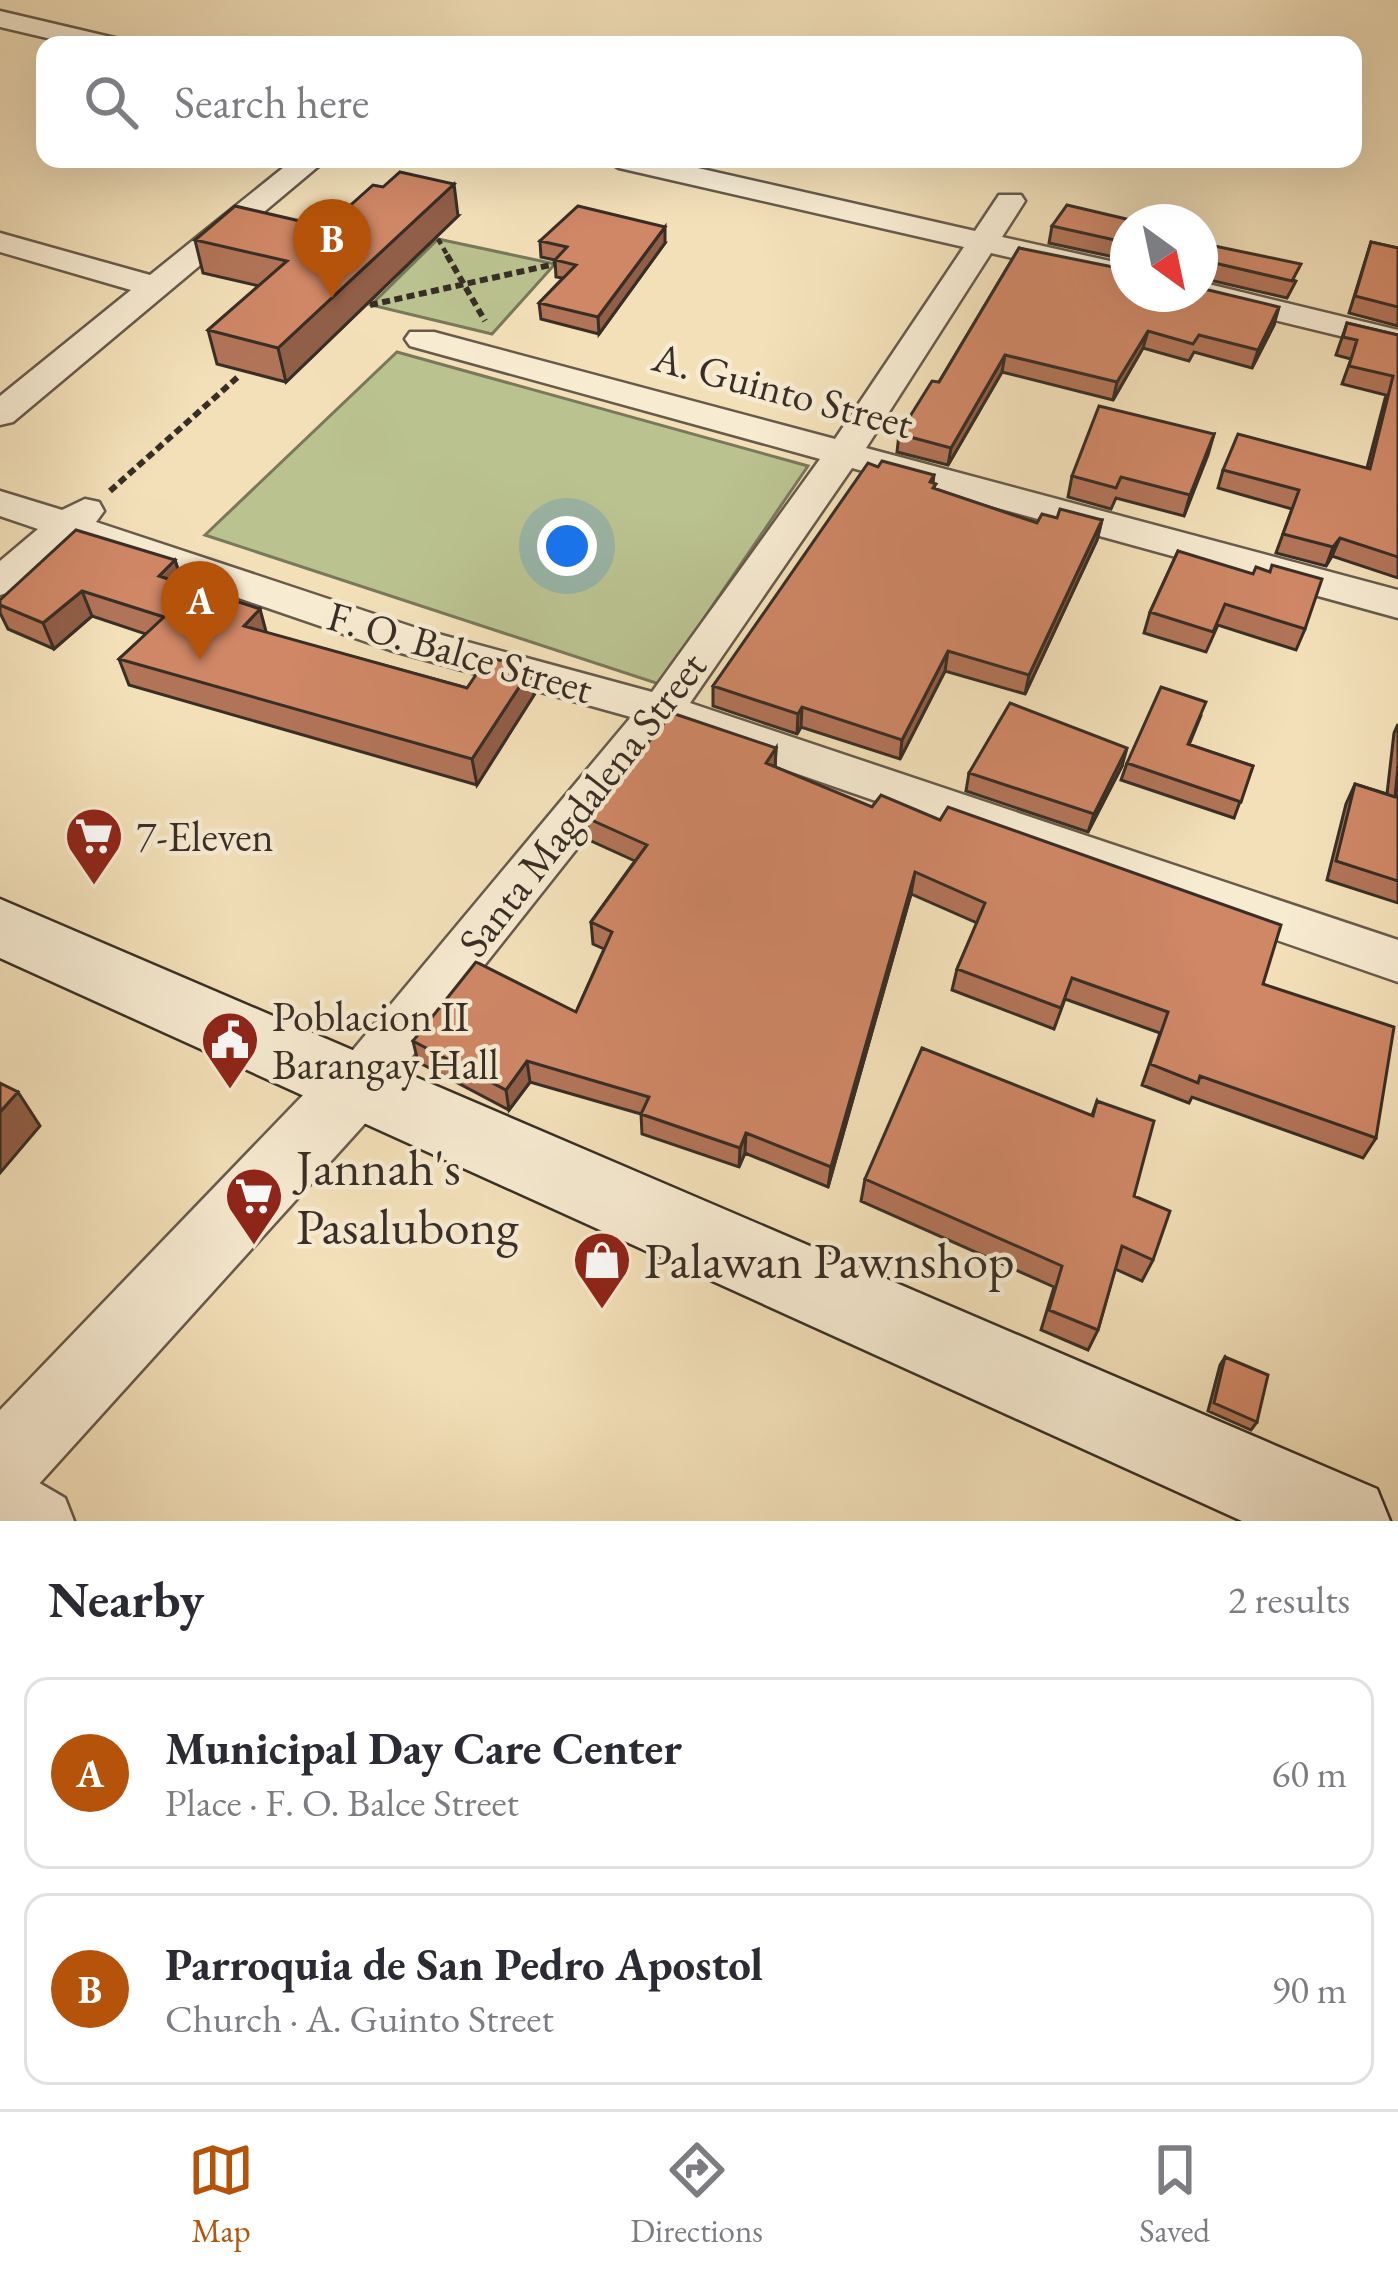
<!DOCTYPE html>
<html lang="en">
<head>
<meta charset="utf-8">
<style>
  body { margin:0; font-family:"EB Garamond",serif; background:#f2f2f3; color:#2b2b33 }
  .compass { position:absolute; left:1110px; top:204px; width:108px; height:108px; border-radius:50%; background:#fff; box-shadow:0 12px 48px #0002; rotate:147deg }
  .you { position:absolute; left:567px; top:546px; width:42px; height:42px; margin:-30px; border:9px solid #fff; border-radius:50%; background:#1a73e8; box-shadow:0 0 0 18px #1a73e833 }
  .badge { display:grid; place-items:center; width:78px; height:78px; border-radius:50%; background:#b45309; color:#fff; font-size:39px; font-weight:700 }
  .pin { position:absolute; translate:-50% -99px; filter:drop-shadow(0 3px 6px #0008) }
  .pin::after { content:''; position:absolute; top:63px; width:42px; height:36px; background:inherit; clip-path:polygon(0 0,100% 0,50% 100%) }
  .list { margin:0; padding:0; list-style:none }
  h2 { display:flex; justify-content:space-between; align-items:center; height:156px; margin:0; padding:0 48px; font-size:51px }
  h2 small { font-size:39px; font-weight:400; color:#7c7c81 }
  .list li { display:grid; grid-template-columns:78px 1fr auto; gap:36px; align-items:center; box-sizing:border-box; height:192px; margin:0 24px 24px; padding:0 24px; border:3px solid #e1e1e2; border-radius:24px }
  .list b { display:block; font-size:45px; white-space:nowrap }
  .list p { margin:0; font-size:39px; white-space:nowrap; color:#7c7c81 }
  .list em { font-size:39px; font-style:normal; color:#7c7c81 }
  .icon { flex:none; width:66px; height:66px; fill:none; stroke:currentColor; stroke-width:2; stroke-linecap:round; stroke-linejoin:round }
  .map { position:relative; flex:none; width:1398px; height:1521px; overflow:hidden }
  .search { position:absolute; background:#fff; box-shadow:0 12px 48px #0002; left:36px; right:36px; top:36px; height:132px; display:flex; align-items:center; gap:30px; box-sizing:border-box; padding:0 42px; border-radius:24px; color:#7c7c81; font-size:45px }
  .sheet { height:588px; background:#fff }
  nav { display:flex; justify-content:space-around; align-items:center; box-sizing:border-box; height:168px; border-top:3px solid #e1e1e2; background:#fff; font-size:33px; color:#7c7c81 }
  nav a { display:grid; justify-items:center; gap:6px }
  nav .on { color:#b45309 }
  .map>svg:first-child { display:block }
  .green { fill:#bac290; stroke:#79785b; stroke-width:3 }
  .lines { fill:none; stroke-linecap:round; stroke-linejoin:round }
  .minor-casing { stroke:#675a4b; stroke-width:5 }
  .tertiary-casing { stroke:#675a4b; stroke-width:5 }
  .secondary-casing { stroke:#382e26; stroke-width:5 }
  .path-far1 { stroke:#382e26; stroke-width:4.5; stroke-dasharray:6 4.5; stroke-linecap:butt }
  .path { stroke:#382e26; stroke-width:6; stroke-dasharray:8 4.5; stroke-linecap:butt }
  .minor { fill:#f7ebd2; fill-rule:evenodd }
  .tertiary { fill:#f7ebd2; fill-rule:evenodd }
  .secondary { fill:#f7ebd2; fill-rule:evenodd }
  .wall { fill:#b27458; stroke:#382e26; stroke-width:3 }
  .shaded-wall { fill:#915e47; stroke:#382e26; stroke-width:3 }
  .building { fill:#cf8766; stroke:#382e26; stroke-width:3 }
  .labels { text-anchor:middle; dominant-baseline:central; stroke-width:9; stroke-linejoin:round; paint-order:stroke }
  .street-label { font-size:42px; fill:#382e26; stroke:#f7ebd2 }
  .poi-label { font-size:42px; fill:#382e26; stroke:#f7ebd2; text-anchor:start }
  .near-poi-label { font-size:51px; fill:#382e26; stroke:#f7ebd2; text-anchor:start }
</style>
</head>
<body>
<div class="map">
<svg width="1398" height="1521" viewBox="0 0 1398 1521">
  <rect width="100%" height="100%" fill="#f3e0b9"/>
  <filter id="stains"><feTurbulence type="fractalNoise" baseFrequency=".00167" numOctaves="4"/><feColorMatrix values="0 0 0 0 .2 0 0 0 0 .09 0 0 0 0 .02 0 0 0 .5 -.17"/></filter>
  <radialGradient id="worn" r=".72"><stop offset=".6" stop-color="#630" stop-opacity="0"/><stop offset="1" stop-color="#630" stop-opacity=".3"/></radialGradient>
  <path class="green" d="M438 239 555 264 492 334 371 305Z
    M397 352 808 466 659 684 205 535Z"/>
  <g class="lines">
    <defs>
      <path id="minor" d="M0 11 119 39 123 45H77L0 27Z
        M294 159H327L13 422 0 425V396L131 290 0 252V233L150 275Z
        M604 159H658L975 231 999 195H1021L1025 201 1002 237 1128 265V285L991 253 866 448 1398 590V618L852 468 690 703 1398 940V982L671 730 375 1103 356 1110 337 1103 329 1086 337 1069 631 717 390 650 73 541 14 591 0 595V561L38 529 0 516V491L62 510 85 499 99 502 104 511 96 522 416 628 652 692 820 459 410 346 405 339 410 332H434L835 439 964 247 619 168Z
        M1200 282 1398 330V350L1188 299 1185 294H1200Z
        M0 1460 65 1498 74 1521H0Z"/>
      <path id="tertiary" d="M356 1056 380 1065 390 1086 380 1107 28 1496 0 1508V1410L332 1065Z"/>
      <path id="secondary" d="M0 899 1377 1489 1390 1521H1242L0 958Z"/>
    </defs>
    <use href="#minor" class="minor-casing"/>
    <use href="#tertiary" class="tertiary-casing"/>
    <use href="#secondary" class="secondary-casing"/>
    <path class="path-far1" d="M438 239 449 258"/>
    <path class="path" d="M447 255 485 321
      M370 305 555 264
      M110 491 239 376"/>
    <use href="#minor" class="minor"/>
    <use href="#tertiary" class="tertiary"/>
    <use href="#secondary" class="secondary"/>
  </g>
  <path class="wall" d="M458 216 286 382 217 364 208 330 259 286 203 273 195 240Z
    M1128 222V260L1049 243 1052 226Z
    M540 241 665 243 599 334 541 319 539 303 563 278 556 277 555 260 541 257Z
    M1371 242 1398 248V326L1349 313Z
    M1200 243 1296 281 1287 298 1201 278 1200 280Z
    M1019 248 1274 325 1252 368 1194 352 1189 361 1143 348 1113 400 1002 372 948 465 897 452 899 434 939 382Z
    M1347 323 1398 335V578L1332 556 1326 566 1276 553 1292 509 1218 488 1223 470 1367 468 1386 395 1342 384 1351 359 1336 355Z
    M1214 434 1184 516 1116 498 1111 509 1068 497 1072 476Z
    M878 467 934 475 933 483 935 489 1037 523 1057 518 1102 520 1097 540 1025 694 945 671 900 759 801 727 797 734 713 706V686Z
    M1178 551 1305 629 1296 650 1218 625 1206 652 1144 633 1150 612Z
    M175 560 182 583 266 633 467 688 534 695 477 785 129 685 119 659 146 634 92 616 54 649 8 629 0 613V600Z
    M1200 718 1189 745 1253 766 1234 818 1121 780 1127 763Z
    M1398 724V903L1327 880 1346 804 1355 784 1387 794 1394 733Z
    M776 748 775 767 1263 984 1376 1138 1363 1158 1192 1097 1189 1103 1142 1085 1160 1033 1065 999 1054 1029 952 990 957 969 977 923 911 894 828 1187 745 1153 739 1167 642 1134 641 1114 530 1082 509 1110 418 1062 413 1041 576 1012 604 949 593 944 591 922 635 861 589 840 587 818Z
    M1122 766 1088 832 966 791 969 773Z
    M1097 1101 1134 1196 1153 1260 1142 1281 1115 1269 1098 1330 1088 1350 1041 1330 1054 1287 861 1201 865 1179 1092 1115Z
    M1225 1357 1257 1422 1251 1430 1208 1411 1220 1365Z"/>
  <path class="shaded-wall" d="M454 184 458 216 286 382 278 348Z
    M665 227V243L599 334 598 317Z
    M1279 307 1274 325 1252 368 1258 350Z
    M1148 331 1143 348 1113 400 1117 382Z
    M1005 355 1002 372 948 465 951 448Z
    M1214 434 1208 455 1184 516 1190 495Z
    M1102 520 1097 540 1025 694 1029 675Z
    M1340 538 1332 556 1326 566 1333 547Z
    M175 560 183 586 159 576Z
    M82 591 92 616 54 649 43 623Z
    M260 609 267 635 244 626Z
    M948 651 945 671 900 759 902 740Z
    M531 669 534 695 477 785 472 759Z
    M802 707 801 727 797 734 798 714Z
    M776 748 775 771 766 763Z
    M1127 748 1122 766 1088 832 1094 814Z
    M915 872 911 894 828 1187 831 1167Z
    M527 1061 530 1082 509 1110 506 1090Z
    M18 1092 40 1126 0 1173V1112Z
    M746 1133 745 1153 739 1167 740 1148Z"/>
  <path class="building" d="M400 172 454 184 278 348 208 330 287 261 195 240 235 206 326 227 373 185 383 187Z
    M1067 205 1139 222H1128V243L1052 226Z
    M578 206 665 227 598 317 539 303 576 265 555 260 567 247 540 241Z
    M1371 242 1398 248V307L1355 296Z
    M1200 243 1301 264 1292 281 1206 261 1200 272Z
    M1019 248 1128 270V294H1200V288L1279 307 1258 350 1199 335 1193 344 1148 331 1117 382 1005 355 951 448 899 434 932 381 939 382Z
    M1347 323 1398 335V557L1340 538 1333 547 1283 534 1299 490 1223 470 1238 434 1370 469 1393 376 1349 366 1357 340 1343 337Z
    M1099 406 1214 434 1190 495 1121 477 1116 488 1072 476Z
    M882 461 934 475 930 482 936 484 933 488 1037 523 1042 514 1057 518 1060 509 1102 520 1029 675 948 651 902 740 802 707 798 714 713 686 868 463 878 467Z
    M76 530 175 560 159 576 260 609 244 626 467 688 488 657 531 669 472 759 119 659 164 617 82 591 43 623 0 605V600Z
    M1178 551 1253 574 1256 567 1270 572 1272 565 1322 579 1305 629 1225 604 1213 632 1150 612Z
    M1161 687 1206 702 1188 744 1253 766 1241 802 1127 763Z
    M1010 703 1127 748 1094 814 969 773Z
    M672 713 776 748 766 763 872 807 881 795 940 820 948 807 1281 925 1263 984 1394 1027 1376 1138 1200 1076 1198 1083 1150 1064 1168 1012 1072 978 1061 1008 957 969 985 903 915 872 831 1167 746 1133 740 1148 641 1114 649 1097 527 1061 506 1090 413 1041 476 962 576 1012 612 932 591 922 647 845 587 818Z
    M1398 766V881L1336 861 1355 784 1395 797Z
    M922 1048 1093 1116 1097 1101 1154 1121 1134 1196 1170 1211 1153 1260 1122 1246 1098 1330 1049 1310 1062 1266 865 1179Z
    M0 1083 18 1092 0 1112Z
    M1225 1357 1268 1375 1257 1422 1214 1403Z"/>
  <defs>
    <symbol id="supermarket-pin" viewBox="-11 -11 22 30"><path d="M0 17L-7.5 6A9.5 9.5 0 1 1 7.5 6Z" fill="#8f2418" stroke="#f7ebd2"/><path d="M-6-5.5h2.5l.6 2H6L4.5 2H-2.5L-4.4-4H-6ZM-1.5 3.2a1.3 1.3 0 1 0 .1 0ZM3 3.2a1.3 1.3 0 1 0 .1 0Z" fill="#fff"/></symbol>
    <symbol id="civic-pin" viewBox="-11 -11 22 30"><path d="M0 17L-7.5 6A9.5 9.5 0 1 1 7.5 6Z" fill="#8f2418" stroke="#f7ebd2"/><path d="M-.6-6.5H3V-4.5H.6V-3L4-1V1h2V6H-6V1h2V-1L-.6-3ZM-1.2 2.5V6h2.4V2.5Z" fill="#fff"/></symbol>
    <symbol id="shop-pin" viewBox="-11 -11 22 30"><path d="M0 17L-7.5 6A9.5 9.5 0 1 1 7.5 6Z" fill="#8f2418" stroke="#f7ebd2"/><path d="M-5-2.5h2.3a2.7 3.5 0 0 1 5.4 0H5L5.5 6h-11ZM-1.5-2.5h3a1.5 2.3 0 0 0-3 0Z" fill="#fff"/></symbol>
  </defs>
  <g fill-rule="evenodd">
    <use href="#supermarket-pin" x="61" y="803" width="66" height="90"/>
    <use href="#civic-pin" x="197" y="1007" width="66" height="90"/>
    <use href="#supermarket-pin" x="221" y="1163" width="66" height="90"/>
    <use href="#shop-pin" x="569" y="1227" width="66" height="90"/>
  </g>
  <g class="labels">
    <g class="street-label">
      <text transform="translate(783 390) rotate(15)">A. Guinto Street</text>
      <text transform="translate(460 652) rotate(16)">F. O. Balce Street</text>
      <text transform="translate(582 804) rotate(-52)">Santa Magdalena Street</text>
    </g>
    <g class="poi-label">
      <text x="136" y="836">7-Eleven</text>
      <text x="272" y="1016">Poblacion II<tspan x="272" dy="48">Barangay Hall</tspan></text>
    </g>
    <g class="near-poi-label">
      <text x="296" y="1167">Jannah's<tspan x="296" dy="59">Pasalubong</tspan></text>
      <text x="644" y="1260">Palawan Pawnshop</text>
    </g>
  </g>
  <rect width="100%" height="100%" filter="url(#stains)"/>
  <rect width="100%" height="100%" fill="url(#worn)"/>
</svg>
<svg class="compass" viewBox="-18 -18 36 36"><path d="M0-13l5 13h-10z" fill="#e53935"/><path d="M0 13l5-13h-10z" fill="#7c7c81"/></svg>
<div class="you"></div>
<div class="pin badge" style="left:200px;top:660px">A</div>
<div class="pin badge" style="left:332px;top:298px">B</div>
<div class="search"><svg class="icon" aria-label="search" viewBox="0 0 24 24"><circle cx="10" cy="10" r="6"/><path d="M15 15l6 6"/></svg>Search here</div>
</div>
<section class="sheet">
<h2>Nearby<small>2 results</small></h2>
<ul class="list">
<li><span class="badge">A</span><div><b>Municipal Day Care Center</b><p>Place · F. O. Balce Street</p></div><em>60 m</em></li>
<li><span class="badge">B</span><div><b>Parroquia de San Pedro Apostol</b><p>Church · A. Guinto Street</p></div><em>90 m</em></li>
</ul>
</section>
<nav>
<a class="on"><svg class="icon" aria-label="map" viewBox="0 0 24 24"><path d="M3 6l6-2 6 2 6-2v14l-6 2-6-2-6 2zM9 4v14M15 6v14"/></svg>Map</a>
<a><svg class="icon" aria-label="directions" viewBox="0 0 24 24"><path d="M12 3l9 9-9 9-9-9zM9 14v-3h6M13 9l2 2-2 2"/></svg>Directions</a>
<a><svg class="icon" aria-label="saved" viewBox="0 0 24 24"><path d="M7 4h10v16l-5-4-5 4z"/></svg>Saved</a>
</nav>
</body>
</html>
